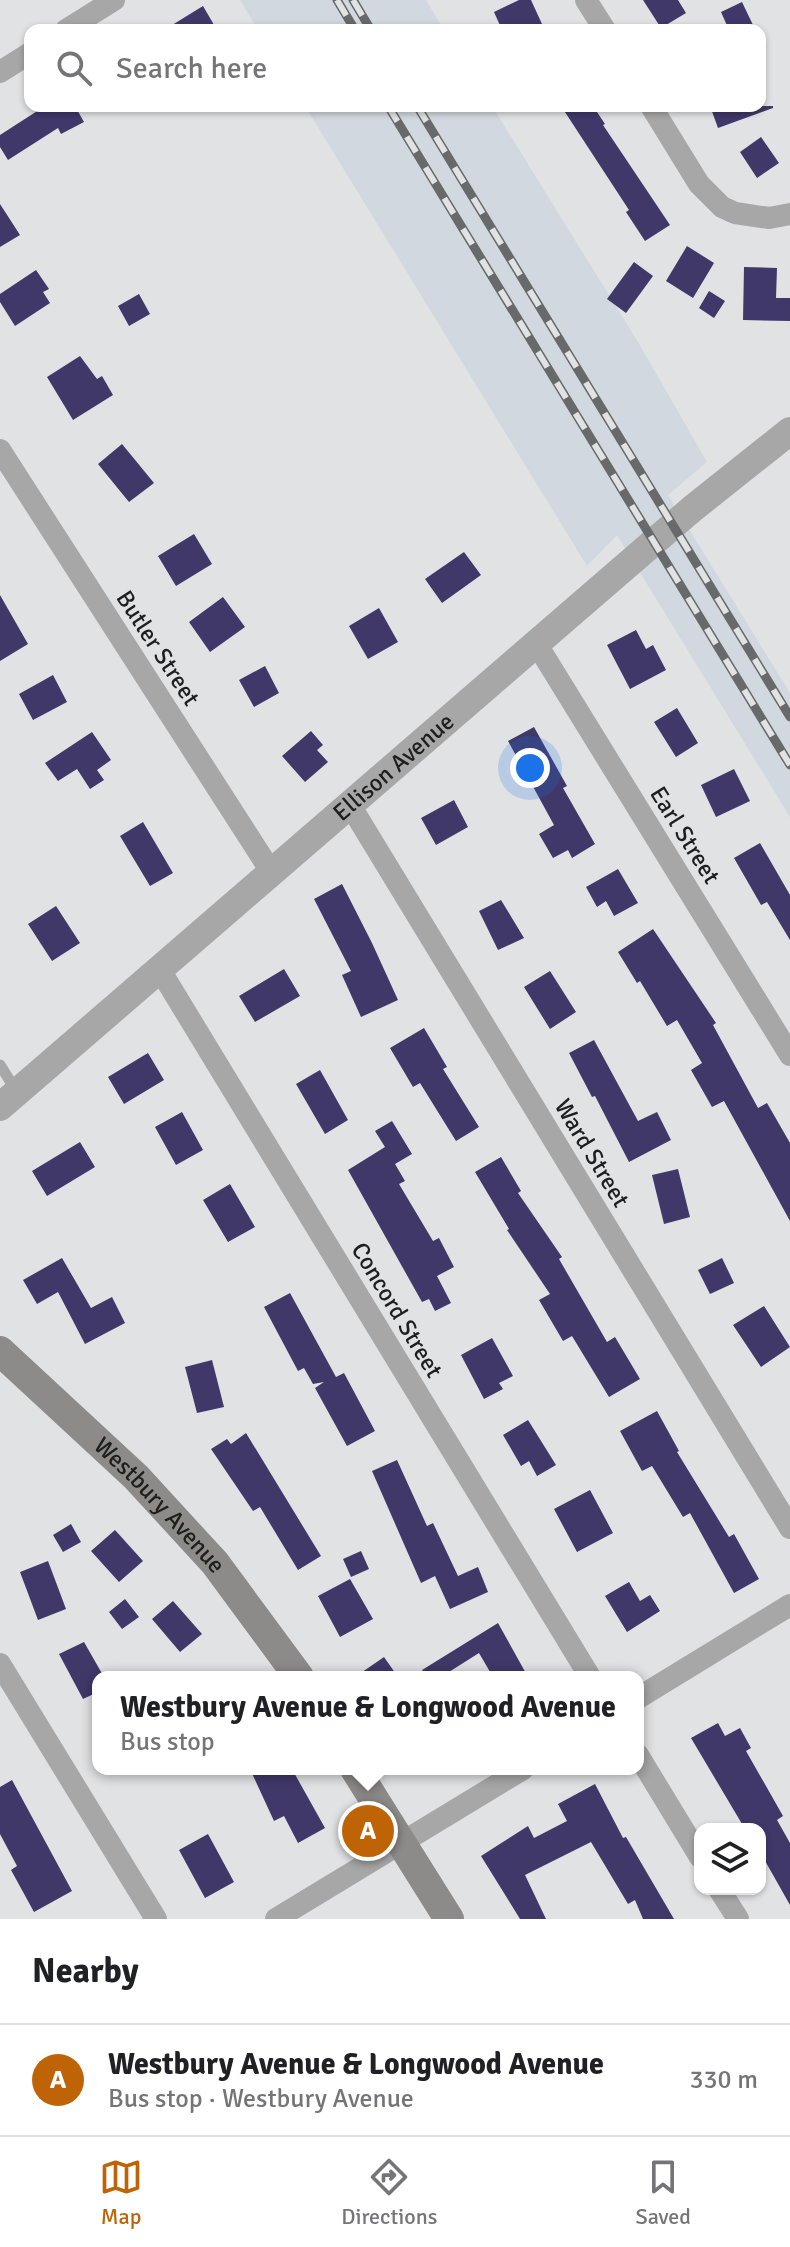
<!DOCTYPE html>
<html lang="en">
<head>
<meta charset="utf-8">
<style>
  body { margin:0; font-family:Signika,sans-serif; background:#f2f2f2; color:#202124 }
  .controls { position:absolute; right:24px; bottom:24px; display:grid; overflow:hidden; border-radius:16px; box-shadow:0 2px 6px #0004 }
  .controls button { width:72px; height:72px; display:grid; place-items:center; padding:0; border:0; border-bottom:2px solid #e0e0e0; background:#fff; color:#202124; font:40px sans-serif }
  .you { position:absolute; left:530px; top:768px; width:28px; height:28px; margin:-20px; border:6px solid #fff; border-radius:50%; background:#1a73e8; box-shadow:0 0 0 12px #1a73e833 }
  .badge { display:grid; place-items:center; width:52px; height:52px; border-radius:50%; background:#be6407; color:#fff; font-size:26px; font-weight:700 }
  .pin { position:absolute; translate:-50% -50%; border:4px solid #fff; box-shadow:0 2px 8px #0006 }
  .popup { position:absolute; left:92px; top:1671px; width:552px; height:104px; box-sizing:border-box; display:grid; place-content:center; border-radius:16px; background:#fff; filter:drop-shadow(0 2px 6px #0005); font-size:26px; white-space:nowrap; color:#757577 }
  .popup b { font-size:30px; color:#202124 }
  .popup::after { content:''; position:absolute; left:50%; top:100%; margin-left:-16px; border:16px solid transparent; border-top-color:#fff }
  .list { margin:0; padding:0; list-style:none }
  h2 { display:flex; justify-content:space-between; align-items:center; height:104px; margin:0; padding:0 32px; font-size:34px }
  h2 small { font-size:26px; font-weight:400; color:#757577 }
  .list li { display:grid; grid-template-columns:52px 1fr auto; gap:24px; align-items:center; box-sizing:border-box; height:112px; padding:0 32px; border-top:2px solid #e0e0e0 }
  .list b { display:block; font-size:30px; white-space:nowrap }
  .list p { margin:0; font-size:26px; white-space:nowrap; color:#757577 }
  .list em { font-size:26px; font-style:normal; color:#757577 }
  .icon { flex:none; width:44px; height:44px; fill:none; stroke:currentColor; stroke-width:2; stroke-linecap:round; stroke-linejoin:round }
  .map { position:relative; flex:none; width:790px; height:1919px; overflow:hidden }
  .search { position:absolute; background:#fff; box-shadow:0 2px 6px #0004; left:24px; right:24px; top:24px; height:88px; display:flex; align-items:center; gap:20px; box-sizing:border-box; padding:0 28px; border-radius:16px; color:#757577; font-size:30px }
  .sheet { height:216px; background:#fff }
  nav { display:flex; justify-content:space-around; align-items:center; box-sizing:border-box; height:112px; border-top:2px solid #e0e0e0; background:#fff; font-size:22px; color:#757577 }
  nav a { display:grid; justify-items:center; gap:4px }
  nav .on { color:#be6407 }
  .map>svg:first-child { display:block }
  .built { fill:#d1d8df }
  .building { fill:#403869 }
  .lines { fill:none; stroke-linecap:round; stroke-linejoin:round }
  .service { stroke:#a8a7a7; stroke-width:11 }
  .minor { stroke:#a8a7a7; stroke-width:22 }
  .tertiary { stroke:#a8a7a7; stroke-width:28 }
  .secondary { stroke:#8c8b8a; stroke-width:30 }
  .rail-casing { stroke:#68696a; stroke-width:9 }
  .rail { stroke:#e1e2e4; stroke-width:6; stroke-dasharray:18; stroke-linecap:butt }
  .labels { text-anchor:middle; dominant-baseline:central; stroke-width:8; stroke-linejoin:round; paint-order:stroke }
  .street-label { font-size:24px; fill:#1d1e1e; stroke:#e1e2e4 }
</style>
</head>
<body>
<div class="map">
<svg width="790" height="1919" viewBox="0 0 790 1919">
  <rect width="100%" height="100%" fill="#e1e2e4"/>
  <path class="built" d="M240 0H426L444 30H258Z
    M305 106H492L638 342 707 462 668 495 790 693V817L617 535 587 566Z"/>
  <path class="building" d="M519 0H531L542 24 528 30H502L494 12Z
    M643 0H678L686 13 661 28Z
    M742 2 753 25 743 30H729L721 12Z
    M203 6 217 30H164Z
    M45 106H75L84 122 61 134 58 128 8 160 0 147V135Z
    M561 106H593L605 124 603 125 670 225 645 241 626 212 629 210Z
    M710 106H773V108L718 128Z
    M761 137 779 163 757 178 740 152Z
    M0 204 20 235 0 247Z
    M687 246 714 263 693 298 666 281Z
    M634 262 653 276 626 313 607 299Z
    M744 267 777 268 776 298H790V321L743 320Z
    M36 270 49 289 43 292 50 303 15 326 0 302V294Z
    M709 291 725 301 714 318 699 308Z
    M139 294 150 314 129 326 118 306Z
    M80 356 97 379 102 376 113 395 73 420 47 377Z
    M122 444 154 483 129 502 98 464Z
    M194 534 212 564 176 586 158 556Z
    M464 552 481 575 442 603 425 579Z
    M0 595 28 644 0 661Z
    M223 597 245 627 210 652 189 622Z
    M379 608 398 642 368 659 349 626Z
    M636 630 646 649 653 645 666 670 630 689 607 645Z
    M265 666 279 693 254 707 239 680Z
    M53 675 67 702 33 720 19 694Z
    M677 708 698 743 676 757 654 722Z
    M534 727 567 786 563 788 595 844 572 858 568 850 553 858 539 834 554 825 508 741Z
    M311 731 323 745 317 750 328 762 305 782 282 756Z
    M92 732 111 760 97 770 104 780 90 789 77 769 58 781 45 763Z
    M734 769 750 801 716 817 701 785Z
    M454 800 468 827 436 845 421 818Z
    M143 822 173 873 150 886 120 836Z
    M760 843 790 895V940L767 902 761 905 734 858Z
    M618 869 638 903 614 916 606 901 597 907 586 887Z
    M342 884 372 943 398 1000 361 1017 342 975 351 971 314 899Z
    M501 900 524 938 498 950 479 911Z
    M56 906 80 943 52 961 28 924Z
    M653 929 716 1023 713 1025 758 1108 767 1103 790 1143V1221L724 1101 712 1107 691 1070 702 1063 677 1020 667 1026 640 981 637 983 618 952Z
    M284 969 300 996 255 1022 239 996Z
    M550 971 576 1012 550 1029 524 987Z
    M424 1028 447 1067 443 1069 479 1127 456 1141 420 1083 413 1087 390 1048Z
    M594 1040 638 1121 657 1112 671 1140 629 1162 595 1096 592 1097 569 1053Z
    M148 1053 164 1080 124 1104 108 1077Z
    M320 1070 348 1120 325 1134 296 1084Z
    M182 1112 203 1150 176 1165 155 1127Z
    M392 1121 412 1154 395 1164 405 1181 399 1184 433 1241 439 1238 454 1267 437 1276 451 1303 435 1311 429 1299 422 1302 348 1170 385 1147 375 1131Z
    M80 1142 95 1167 47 1196 32 1171Z
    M501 1157 521 1191 518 1193 562 1257 559 1259 607 1342 615 1337 640 1379 609 1397 572 1336 563 1341 539 1300 550 1294 507 1230 509 1229 475 1172Z
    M678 1169 690 1217 664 1224 652 1175Z
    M230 1184 255 1227 228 1242 203 1200Z
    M62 1258 91 1308 112 1297 125 1323 85 1344 58 1292 37 1304 23 1280Z
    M722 1258 734 1283 710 1294 698 1270Z
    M290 1293 336 1377 344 1373 375 1431 347 1446 315 1388 324 1382 313 1384 304 1368 298 1371 264 1307Z
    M764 1306 790 1347 761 1367 733 1325Z
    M492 1338 513 1376 499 1383 503 1389 484 1399 461 1355Z
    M212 1360 224 1407 197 1413 185 1367Z
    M657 1411 679 1451 677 1452 729 1537 734 1534 759 1579 734 1593 690 1513 683 1517 652 1466 642 1471 620 1431Z
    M528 1420 556 1465 537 1476 529 1461 521 1466 503 1435Z
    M246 1433 321 1556 298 1570 260 1507 253 1511 211 1449 227 1439 231 1444Z
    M397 1460 427 1526 433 1523 458 1576 478 1567 488 1592 450 1609 435 1576 421 1583 372 1471Z
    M590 1490 613 1533 577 1552 554 1509Z
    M71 1524 81 1542 63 1552 53 1535Z
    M115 1530 143 1561 119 1582 91 1551Z
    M361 1551 369 1569 351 1577 343 1559Z
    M48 1561 66 1609 38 1620 20 1572Z
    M350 1579 373 1619 340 1637 318 1596Z
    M629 1582 640 1601 650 1595 660 1611 627 1632 605 1596Z
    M125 1599 139 1617 122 1629 109 1612Z
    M173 1601 202 1634 180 1652 152 1619Z
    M498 1623 528 1677H493L479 1653 441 1677H427L422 1670Z
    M84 1642 104 1677H98V1692L83 1699 59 1654Z
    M384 1657 398 1677H355Z
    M718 1723 725 1736 740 1728 751 1748 746 1751 783 1816 777 1820 790 1843V1905L760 1852V1829H745L691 1738Z
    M250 1769H292L325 1828 298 1843 284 1816 274 1821Z
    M12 1780 72 1891 34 1912 11 1870 17 1866 0 1834V1787Z
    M595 1784 623 1838 626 1837 674 1919H643L635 1900 628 1904 591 1842 525 1875 546 1919H520L481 1856 528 1826 534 1838 567 1821 558 1804Z
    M208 1834 234 1882 205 1898 179 1850Z"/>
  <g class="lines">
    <path class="service" d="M0 1065 17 1092"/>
    <path class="minor" d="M586 0 605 30
      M66 30 114 0
      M0 72 30 53
      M651 106 699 184 722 207 735 213 769 218 790 214
      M0 450 272 873
      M536 643 790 1055
      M350 805 790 1528
      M160 970 590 1677
      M0 1664 156 1919
      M638 1698 790 1605
      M638 1755 700 1857
      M719 1889 738 1919
      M276 1919 523 1769"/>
    <path class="tertiary" id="s1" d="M0 1107 692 509 790 431"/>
    <g class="secondary">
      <path id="s2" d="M0 1351 136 1477 215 1563 299 1677"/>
      <path d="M355 1769 449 1919"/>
    </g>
    <defs>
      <path id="rail" d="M337 0 355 30
        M353 0 371 30
        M388 106 790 765
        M417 106 790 717"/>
    </defs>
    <use href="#rail" class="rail-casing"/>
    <use href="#rail" class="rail"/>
  </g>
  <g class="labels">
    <g class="street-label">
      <text transform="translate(158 648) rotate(57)">Butler Street</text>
      <text stroke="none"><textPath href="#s1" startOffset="520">Ellison Avenue</textPath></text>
      <text transform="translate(685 835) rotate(58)">Earl Street</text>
      <text transform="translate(592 1153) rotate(59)">Ward Street</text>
      <text transform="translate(397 1310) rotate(59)">Concord Street</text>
      <text stroke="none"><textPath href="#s2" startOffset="222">Westbury Avenue</textPath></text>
    </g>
  </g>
</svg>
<div class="controls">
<button><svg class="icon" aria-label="layers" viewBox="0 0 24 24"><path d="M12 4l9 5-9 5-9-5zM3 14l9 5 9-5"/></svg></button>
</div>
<div class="you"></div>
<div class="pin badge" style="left:368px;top:1831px">A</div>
<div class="popup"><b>Westbury Avenue &amp; Longwood Avenue</b>Bus stop</div>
<div class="search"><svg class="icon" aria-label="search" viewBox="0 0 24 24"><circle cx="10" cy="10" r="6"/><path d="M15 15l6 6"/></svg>Search here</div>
</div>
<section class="sheet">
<h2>Nearby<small></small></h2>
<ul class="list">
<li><span class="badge">A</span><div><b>Westbury Avenue &amp; Longwood Avenue</b><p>Bus stop · Westbury Avenue</p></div><em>330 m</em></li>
</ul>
</section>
<nav>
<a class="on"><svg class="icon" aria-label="map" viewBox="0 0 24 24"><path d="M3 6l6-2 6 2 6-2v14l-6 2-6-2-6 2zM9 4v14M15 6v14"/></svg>Map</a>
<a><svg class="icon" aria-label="directions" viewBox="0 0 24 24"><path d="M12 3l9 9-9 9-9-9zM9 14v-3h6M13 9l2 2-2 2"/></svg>Directions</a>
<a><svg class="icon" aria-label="saved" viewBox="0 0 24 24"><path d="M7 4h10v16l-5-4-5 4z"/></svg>Saved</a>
</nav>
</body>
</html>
